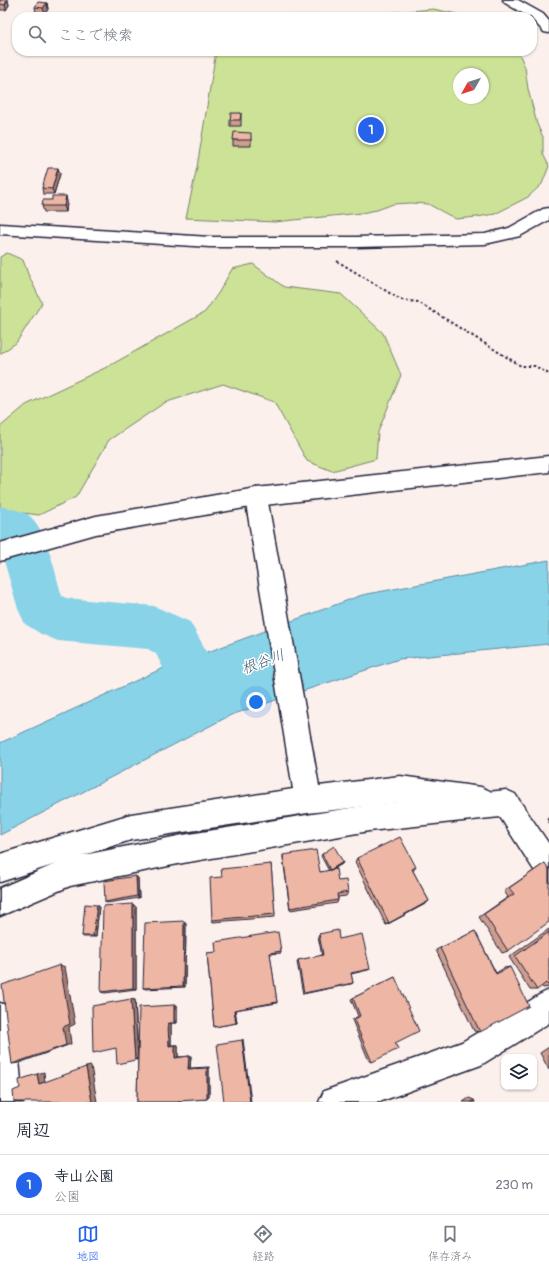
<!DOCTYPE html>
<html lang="ja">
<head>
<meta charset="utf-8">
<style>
  body { margin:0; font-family:Pangolin,"Klee One",sans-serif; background:#f6f6f7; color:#1f2937 }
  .controls { position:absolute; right:12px; bottom:12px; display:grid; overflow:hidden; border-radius:8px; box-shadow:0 1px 3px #0004 }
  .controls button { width:36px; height:36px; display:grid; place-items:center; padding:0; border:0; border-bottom:1px solid #e0e1e3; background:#fff; color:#1f2937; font:20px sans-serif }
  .compass { position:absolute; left:453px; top:68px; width:36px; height:36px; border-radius:50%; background:#fff; box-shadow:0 1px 3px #0004; rotate:231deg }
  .you { position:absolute; left:256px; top:702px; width:14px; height:14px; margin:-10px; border:3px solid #fff; border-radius:50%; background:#1a73e8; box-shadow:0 0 0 6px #1a73e833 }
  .badge { display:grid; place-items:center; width:26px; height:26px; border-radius:50%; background:#2563eb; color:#fff; font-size:13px; font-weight:700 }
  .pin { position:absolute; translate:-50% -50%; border:2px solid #fff; box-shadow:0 1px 4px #0006 }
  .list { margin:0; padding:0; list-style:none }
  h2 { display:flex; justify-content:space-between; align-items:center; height:52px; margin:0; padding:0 16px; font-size:17px }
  h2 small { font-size:13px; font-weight:400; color:#747a83 }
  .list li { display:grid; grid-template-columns:26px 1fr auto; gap:12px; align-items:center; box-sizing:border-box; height:60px; padding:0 16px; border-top:1px solid #e0e1e3 }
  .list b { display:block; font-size:15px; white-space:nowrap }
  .list p { margin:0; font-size:13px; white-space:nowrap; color:#747a83 }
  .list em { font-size:13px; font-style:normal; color:#747a83 }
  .icon { flex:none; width:22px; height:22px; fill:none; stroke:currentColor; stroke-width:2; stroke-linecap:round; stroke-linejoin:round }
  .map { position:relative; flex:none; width:549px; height:1102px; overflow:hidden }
  .search { position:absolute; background:#fff; box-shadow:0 1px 3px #0004; left:12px; right:12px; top:12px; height:44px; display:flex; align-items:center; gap:10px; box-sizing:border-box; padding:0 14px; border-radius:16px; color:#747a83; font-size:15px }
  .sheet { height:112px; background:#fff }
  nav { display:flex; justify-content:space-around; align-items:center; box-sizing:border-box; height:56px; border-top:1px solid #e0e1e3; background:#fff; font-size:11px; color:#747a83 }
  nav a { display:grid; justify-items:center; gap:2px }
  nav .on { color:#2563eb }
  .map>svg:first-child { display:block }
  .green { fill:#cce297; stroke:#778269; fill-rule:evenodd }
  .water { fill:#88d3e8; stroke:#5f8ca3 }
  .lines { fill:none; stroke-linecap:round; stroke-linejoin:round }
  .river { fill:#88d3e8; fill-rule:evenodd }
  .pedestrian-casing { stroke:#22223b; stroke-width:3 }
  .minor-casing { stroke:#22223b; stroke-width:3 }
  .tertiary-casing { stroke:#22223b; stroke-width:3 }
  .path { stroke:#22223b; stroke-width:2; stroke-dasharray:2.5 2.5; stroke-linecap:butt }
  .pedestrian { fill:#fff; fill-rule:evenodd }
  .minor { fill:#fff; fill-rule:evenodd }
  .tertiary { fill:#fff; fill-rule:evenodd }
  .wall { fill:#cd9d8d; stroke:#22223b }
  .shaded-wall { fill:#a77f73; stroke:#22223b }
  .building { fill:#eeb6a4; stroke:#22223b }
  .labels { text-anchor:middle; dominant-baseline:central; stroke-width:3; stroke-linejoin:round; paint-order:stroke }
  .water-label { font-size:15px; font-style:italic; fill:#466078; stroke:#fff }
</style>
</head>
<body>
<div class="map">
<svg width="549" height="1102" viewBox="0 0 549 1102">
  <rect width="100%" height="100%" fill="#fcf0ed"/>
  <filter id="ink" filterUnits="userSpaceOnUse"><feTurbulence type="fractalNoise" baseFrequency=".025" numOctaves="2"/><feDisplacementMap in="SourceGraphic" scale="8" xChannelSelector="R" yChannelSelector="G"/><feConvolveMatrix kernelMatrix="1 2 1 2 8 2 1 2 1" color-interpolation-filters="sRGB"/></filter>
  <g filter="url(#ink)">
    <path class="green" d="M433 9 471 17H223V15C293 16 364 16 433 9Z
      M216 51H518L525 67 528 89 537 124 543 137V154L549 166 542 184 528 197 495 214 477 217 456 219 428 204 410 203 393 204 377 210 361 213 275 222 186 218 197 167ZM459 74H483V98H459Z
      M7 253 23 260 28 274 42 303 16 343 0 354V257Z
      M253 264 284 287 341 294 383 333 401 375 378 432 376 459 332 471 307 461 274 402 223 384 164 403 109 440 76 497 39 515 0 510V427L26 405 109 366 205 312 219 292 232 269Z"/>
    <path class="water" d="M549 560V644L399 659 231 715 0 835V743L159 670 362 595Z"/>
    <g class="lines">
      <path class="river" d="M0 506C8 508 19 510 27 514 47 527 55 574 62 596L66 598 154 606 190 622 217 670 224 687 217 704 199 711 181 704 156 654 148 649 58 641 41 634 25 624 18 609 0 547Z"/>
      <defs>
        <path id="pedestrian" d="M256 488 263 491 267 497 319 786 400 776 481 787 490 791 494 800 490 809 481 813 400 802 308 813 131 840 0 882V854L131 814 293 789 245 497 249 491Z"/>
        <path id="minor" d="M549 456V472L256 506 96 534 0 561V543L96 516 256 488Z
          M506 790 515 794 549 844V882L539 878 500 817 369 831 183 863 70 886 0 916V888L69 858 183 835 369 805Z
          M549 990V1023L481 1065 379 1102H319L324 1091 462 1042 522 1006 539 995Z
          M0 1003 11 1007 15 1018 23 1102H0Z"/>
        <path id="tertiary" d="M503 0H518L543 14 549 21V33L544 32 532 19V17H529L505 3Z
          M549 208V220L520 236 485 244 356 247H210L0 234V224L210 237H356L485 234 509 228 543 209Z"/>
      </defs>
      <use href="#pedestrian" class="pedestrian-casing"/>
      <use href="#minor" class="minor-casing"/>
      <use href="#tertiary" class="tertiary-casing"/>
      <path class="path" d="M337 261 401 300 418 302 521 366H535L549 374"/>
      <use href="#pedestrian" class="pedestrian"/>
      <use href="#minor" class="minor"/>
      <use href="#tertiary" class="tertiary"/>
    </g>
    <path class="wall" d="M0 0H8L9 5 6 10H0Z
      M47 3 48 9 45 14 36 13 35 7Z
      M241 113V126H230V120Z
      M251 139V146H233V140Z
      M58 168 60 174 54 194H43L42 188Z
      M66 196 67 202 66 212H44L42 206 52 200Z
      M549 816V823L547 818Z
      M322 854 343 862 342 864 331 870 338 881 348 892 346 896 338 897V900L337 903 290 910 283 858V855L320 872 329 871 321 856Z
      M357 858 416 867 413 871 429 901 425 904 386 925 355 862Z
      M545 863 508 951 502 953 479 917 508 897 504 891Z
      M271 864 275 917 213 922 212 920 222 877Z
      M138 878 139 898 107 903 105 902Z
      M133 904 136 907V989L105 993 101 992Z
      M97 905 99 906 96 937H84L82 936Z
      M186 924 185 987 146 989 143 988Z
      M549 929V987L543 988 541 986 537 990H530L509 957Z
      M475 931 496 973 504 968 510 967 480 1032 474 1031 436 950Z
      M319 934 339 939 370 969 368 970 351 974 353 983 351 984 303 994 297 962 298 960 322 956 318 936Z
      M281 951V953L270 954 277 1003 235 1010 237 1023 214 1027 207 953Z
      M395 977V1043L372 1062 369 1061 352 1020 358 1016 351 999Z
      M131 999 135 1000 138 1054 177 1005V1023H171V1045H178V1057L191 1056 190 1068 209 1067V1097L207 1099 182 1100V1102H137L138 1059 135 1060Z
      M549 1047V1070L540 1053Z
      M469 1098 474 1100 475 1102H463Z"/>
    <path class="shaded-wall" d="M7 0H8L9 5 6 10 5 5Z
      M47 3 48 9 45 14 43 8Z
      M58 168 60 174 54 194 52 189Z
      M66 196 67 202 66 212 64 206Z
      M343 862 342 864 329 872 330 870Z
      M136 876 138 878 139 898 137 896Z
      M429 901 425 904 386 925 389 923Z
      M133 904 136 907V989L133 988Z
      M97 905 99 906 96 937 93 936Z
      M184 921 186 924 185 987 183 986Z
      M60 965 65 967 75 1024 69 1027 71 1044 19 1063 12 1064 63 1027Z
      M131 999 135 1000 138 1059 135 1060Z
      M174 1005H177V1023H174Z
      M234 1010H235L237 1023H236Z
      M168 1023H171V1045L169 1046Z
      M243 1039 251 1102H250L242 1040Z
      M175 1045H178V1057L175 1058Z
      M189 1056H191L190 1068 188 1069Z
      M91 1066 97 1102H92L86 1067Z
      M209 1067V1097L207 1099V1068Z
      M44 1072 45 1082 39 1084 37 1074Z"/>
    <path class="building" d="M0 0H7L5 5 0 4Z
      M38 2 47 3 43 8 35 7Z
      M231 113H241L240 120H230Z
      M234 132 251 133V140H233Z
      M48 168H58L52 189 42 188Z
      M52 196H66L64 206H42L43 200H52Z
      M400 837 416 867 412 869 429 901 389 923 357 858Z
      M334 846 343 862 330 870 322 854Z
      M316 850 320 872 336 869 338 881 346 880 348 892 337 894 338 900 290 908 283 855Z
      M545 863 549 869V922L508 951 484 914 514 894 509 888Z
      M271 864 275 914 212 920 210 878 222 877 221 869Z
      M136 876 137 896 105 902 104 881Z
      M85 904 97 905 93 936H82Z
      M133 904V988L101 992 103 906Z
      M184 921 183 986 143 988 145 923Z
      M338 930 339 939 362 934 370 969 351 973 353 983 304 993 298 960 323 955 319 934Z
      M475 931 496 974 510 967 529 1006 480 1032 440 948Z
      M278 932 281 951 270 953 277 1002 234 1010 236 1023 214 1027 207 953 216 952 215 942Z
      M549 932V986L546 983 537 990 515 956Z
      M60 965 70 1024 63 1027 66 1045 12 1064 2 985Z
      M395 977 419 1031 395 1043 398 1049 372 1062 354 1020 360 1016 353 998Z
      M131 999 135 1060 117 1064 116 1048 93 1053 92 1006Z
      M174 1005V1023H168L169 1046 175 1045V1058L189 1056 188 1069 207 1068V1099L179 1101V1102H137L139 1007Z
      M242 1040 250 1102H224L217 1044Z
      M86 1067 92 1102H14L13 1091 20 1088 19 1080 37 1074 39 1084Z
      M474 1100 475 1102H471Z"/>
  </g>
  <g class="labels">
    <g class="water-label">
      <text transform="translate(263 662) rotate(-20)">根谷川</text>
    </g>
  </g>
</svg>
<div class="controls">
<button><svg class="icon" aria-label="layers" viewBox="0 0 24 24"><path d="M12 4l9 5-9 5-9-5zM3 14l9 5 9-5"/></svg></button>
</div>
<svg class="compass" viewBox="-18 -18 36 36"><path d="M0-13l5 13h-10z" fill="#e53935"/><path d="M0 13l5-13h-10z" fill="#747a83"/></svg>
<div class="you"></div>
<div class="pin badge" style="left:371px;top:130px">1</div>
<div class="search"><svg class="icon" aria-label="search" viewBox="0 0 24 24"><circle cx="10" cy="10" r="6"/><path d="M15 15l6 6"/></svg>ここで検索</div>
</div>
<section class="sheet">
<h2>周辺<small></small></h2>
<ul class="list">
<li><span class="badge">1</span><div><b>寺山公園</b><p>公園</p></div><em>230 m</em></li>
</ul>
</section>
<nav>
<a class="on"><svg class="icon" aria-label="map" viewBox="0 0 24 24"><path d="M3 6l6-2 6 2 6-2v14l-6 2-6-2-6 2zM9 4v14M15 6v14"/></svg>地図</a>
<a><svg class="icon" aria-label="directions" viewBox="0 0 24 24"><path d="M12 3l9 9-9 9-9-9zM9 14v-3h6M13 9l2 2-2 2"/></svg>経路</a>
<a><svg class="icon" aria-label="saved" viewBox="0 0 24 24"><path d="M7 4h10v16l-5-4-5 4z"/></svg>保存済み</a>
</nav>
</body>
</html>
